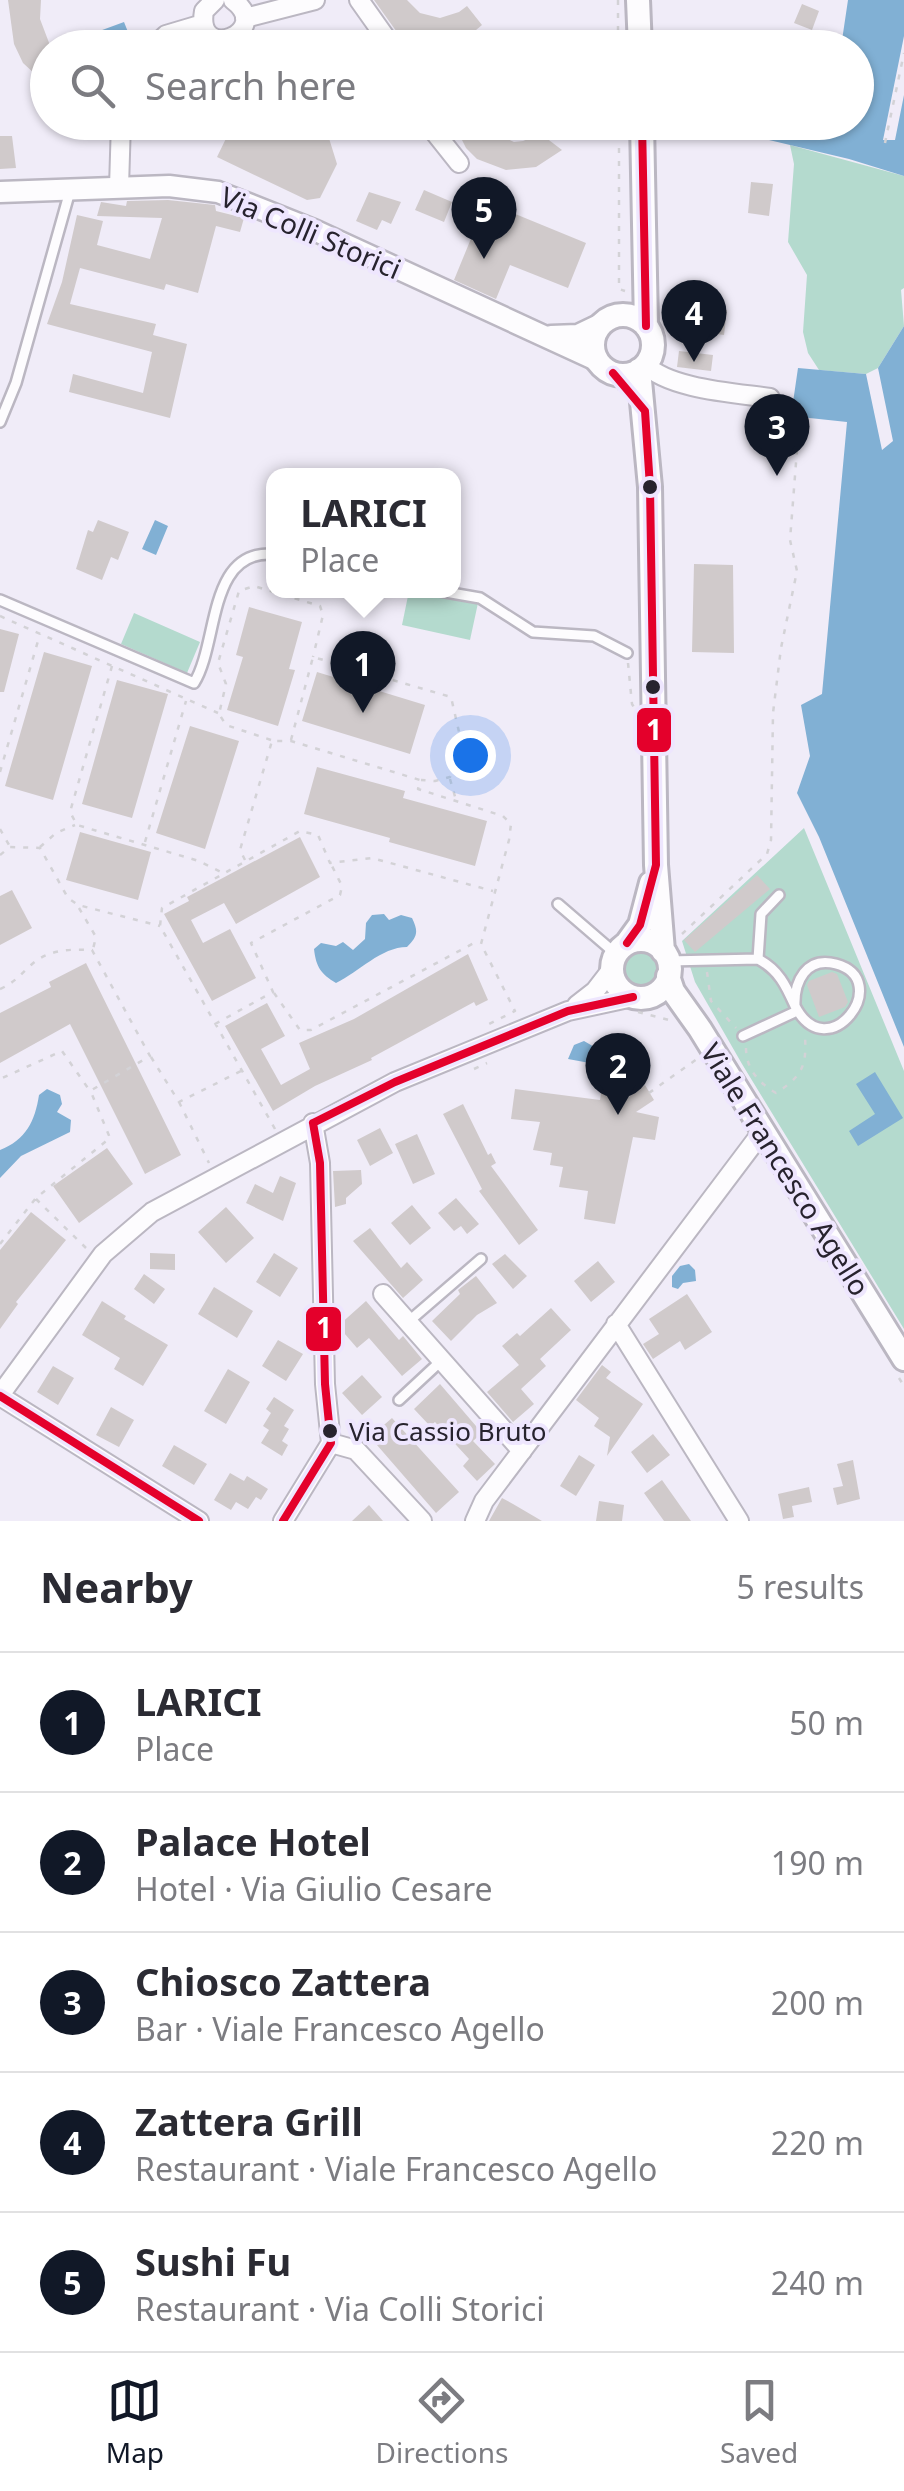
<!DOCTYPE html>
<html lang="en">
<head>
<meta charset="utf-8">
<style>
  body { margin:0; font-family:"Noto Sans",sans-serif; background:#f7f7f7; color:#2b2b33 }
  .you { position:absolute; left:470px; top:755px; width:35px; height:35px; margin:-25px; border:8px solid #fff; border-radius:50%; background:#1a73e8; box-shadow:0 0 0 15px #1a73e833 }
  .badge { display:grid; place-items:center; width:65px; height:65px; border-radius:50%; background:#111827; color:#fff; font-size:32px; font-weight:700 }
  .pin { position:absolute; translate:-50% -82px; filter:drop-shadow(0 2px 5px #0008) }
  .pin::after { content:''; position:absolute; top:52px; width:35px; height:30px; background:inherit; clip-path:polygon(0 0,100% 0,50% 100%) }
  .popup { position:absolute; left:266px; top:468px; width:195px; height:130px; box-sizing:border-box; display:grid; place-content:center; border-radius:20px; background:#fff; filter:drop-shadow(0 2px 8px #0005); font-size:32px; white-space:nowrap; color:#7c7c81 }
  .popup b { font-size:38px; color:#2b2b33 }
  .popup::after { content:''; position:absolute; left:50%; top:100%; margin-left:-20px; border:20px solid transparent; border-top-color:#fff }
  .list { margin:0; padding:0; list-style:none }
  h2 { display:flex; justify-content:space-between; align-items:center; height:130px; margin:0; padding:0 40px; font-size:42px }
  h2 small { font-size:32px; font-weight:400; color:#7c7c81 }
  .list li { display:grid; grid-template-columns:65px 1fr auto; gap:30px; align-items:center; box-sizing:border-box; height:140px; padding:0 40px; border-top:2px solid #e1e1e2 }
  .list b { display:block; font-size:38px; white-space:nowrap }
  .list p { margin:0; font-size:32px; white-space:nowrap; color:#7c7c81 }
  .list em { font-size:32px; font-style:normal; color:#7c7c81 }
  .icon { flex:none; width:55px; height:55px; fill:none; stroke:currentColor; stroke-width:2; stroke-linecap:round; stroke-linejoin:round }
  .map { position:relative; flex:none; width:904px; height:1521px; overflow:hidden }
  .search { position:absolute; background:#fff; box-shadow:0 2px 8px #0004; left:30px; right:30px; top:30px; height:110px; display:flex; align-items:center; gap:25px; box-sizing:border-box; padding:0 35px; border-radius:55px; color:#7c7c81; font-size:38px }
  .sheet { height:830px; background:#fff }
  nav { display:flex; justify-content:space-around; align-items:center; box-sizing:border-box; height:140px; border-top:2px solid #e1e1e2; background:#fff; font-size:28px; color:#7c7c81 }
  nav a { display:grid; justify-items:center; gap:5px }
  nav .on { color:#111827 }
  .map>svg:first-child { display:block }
  .green { fill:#b4dace }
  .water { fill:#81b0d4 }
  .building { fill:#d0cacb }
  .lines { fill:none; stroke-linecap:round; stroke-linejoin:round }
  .service-casing { stroke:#bbb7c2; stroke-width:14 }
  .minor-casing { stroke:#bbb7c2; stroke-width:22 }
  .tertiary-casing { stroke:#bbb7c2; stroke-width:25 }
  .secondary-casing { stroke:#bbb7c2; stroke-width:28 }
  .path { stroke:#d3d2d6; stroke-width:2.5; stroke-dasharray:5 8; stroke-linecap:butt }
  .service { stroke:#fdfcfe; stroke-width:9 }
  .minor { stroke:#fdfcfe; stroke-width:18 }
  .tertiary { stroke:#fdfcfe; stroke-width:20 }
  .secondary { stroke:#fdfcfe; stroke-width:22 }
  .bus-1-casing { stroke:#eee6fe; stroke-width:15 }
  .bus-1 { stroke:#e4002b; stroke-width:8 }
  .bus-dot { fill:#27232e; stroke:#eee6fe; stroke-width:4 }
  .labels { text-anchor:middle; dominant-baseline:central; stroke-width:8; stroke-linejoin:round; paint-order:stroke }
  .bus-label { font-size:26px; fill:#27232e; stroke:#eee6fe; text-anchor:start }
  .street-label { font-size:28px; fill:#27232e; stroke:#eee6fe }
  .line-badge { stroke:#eee6fe; stroke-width:4 }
  .badge-label { font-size:28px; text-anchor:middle; font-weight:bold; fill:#fff }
</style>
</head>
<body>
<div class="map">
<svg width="904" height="1521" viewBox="0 0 904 1521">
  <rect width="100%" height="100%" fill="#f0ecf8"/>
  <path class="green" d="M790 145 904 176V288L901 290 904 326 878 368 866 374 819 370 808 353 803 332 807 275 788 242 794 164Z
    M409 591 478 603 470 640 402 625Z
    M134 613 200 642 187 673 121 644Z
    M804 828 904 1071V1329L742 1064 695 982 682 941Z
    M625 969a16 16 0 1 1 32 0a16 16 0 1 1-32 0Z"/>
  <path class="water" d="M848 0H904V36L883 140H895L904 95V176L849 159 769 140 771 123 828 126 829 123 856 122V48L841 47Z
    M124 22 130 37 100 47 94 33Z
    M904 326V1047L819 837 797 793 810 756 801 705 822 694 847 422 791 416 798 368 866 374 882 450 893 441 878 368Z
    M155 520 168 526 156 555 142 549Z
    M384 914 389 920 401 915 412 918C419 932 417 937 407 947 381 947 359 972 336 983 321 974 316 967 314 949L321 943 336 946 343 942 353 950 365 939 366 923 372 915Z
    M584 1041 603 1052 602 1059 595 1064 568 1059 574 1045Z
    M875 1072 903 1118 858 1146 849 1131 875 1114 856 1084Z
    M47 1089 60 1095 62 1104 57 1112 71 1120 70 1132 21 1156 0 1178V1150C26 1140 35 1121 39 1095Z
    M689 1264 695 1270 696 1281 683 1283 678 1289 672 1287V1276L680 1266Z"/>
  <path class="building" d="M8 0H41L40 19 51 48H48V86L23 63 14 44Z
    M374 0H407L420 13 440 18 459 12 467 6 482 25 463 41 439 46 422 45 399 35Z
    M802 4 819 11 812 30 794 23Z
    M234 122H272L284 128 286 122H305L328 135 337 164 320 198 307 200 217 157Z
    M453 122H486L496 134 514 142 523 141 541 134 562 150 536 167 506 170 477 159 466 148Z
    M0 136H12L16 168 0 169Z
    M751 182 773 184 769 216 748 213Z
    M424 190 452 202 444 222 415 210Z
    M369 192 401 202 391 224 382 220 377 230 356 221Z
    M168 200 215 205 216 211 244 218 240 232 216 226 198 293 166 284 164 290 80 268 70 304 156 324 153 335 187 344 170 418 69 392 73 374 143 393 152 352 47 324 62 282 77 215 103 221 97 245 150 259 162 218 97 216 101 202 126 206 127 201Z
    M486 202 586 243 568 288 510 265 496 299 454 280Z
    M711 308 727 310 724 335 708 333Z
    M679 351 713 355 711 371 677 367Z
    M98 520 129 532 118 560 111 557 102 580 76 569 88 530 93 532Z
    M694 564 733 565 734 653 692 652Z
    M249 607 302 622 289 669 295 670 278 726 227 710 243 657 236 655Z
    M0 629 19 634 4 692H0Z
    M44 652 92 666 53 800 5 786Z
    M317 672 425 705 410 754 302 721Z
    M117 680 168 694 132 818 82 804Z
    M190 726 239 741 205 849 156 833Z
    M317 767 405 791 403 798 487 821 475 866 389 842 390 838 304 814Z
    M80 832 151 852 138 900 66 880Z
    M300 837 320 877 236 924 224 903 191 920 203 943 230 929 256 978 212 1001 164 914 189 901 187 897Z
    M757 875 770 889 695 952 684 940Z
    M12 890 32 928 0 945V896Z
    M468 954 488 1000 476 1006 474 1002 371 1058 372 1060 315 1086 273 1111 225 1026 267 1003 285 1036 261 1049 281 1085 310 1069 299 1043 354 1019Z
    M86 963 181 1155 145 1174 70 1024 0 1063V1013L51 987 49 982Z
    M832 972 837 974 848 1002 845 1007 819 1017 807 985 809 981Z
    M604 1074 629 1077 626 1099 645 1085 654 1100 636 1112 659 1117 655 1140 633 1137 615 1224 584 1219 588 1191 559 1187 563 1167 550 1165 552 1153 533 1150 540 1122 511 1119 515 1089 600 1100Z
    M463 1104 488 1155 491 1153 496 1163 491 1166 538 1230 519 1245 479 1191 482 1189 443 1114Z
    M380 1128 393 1153 370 1166 357 1140Z
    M417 1134 435 1174 413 1184 395 1144Z
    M107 1148 133 1184 79 1223 53 1186Z
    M361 1170 362 1184 346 1198V1204L335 1207 333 1171Z
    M280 1176 296 1183 283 1221 246 1203 255 1184 273 1193Z
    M456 1198 479 1224 467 1234 461 1226 454 1231 438 1213Z
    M412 1205 431 1228 410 1245 391 1223Z
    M226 1207 254 1238 226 1263 198 1232Z
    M31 1212 66 1240 16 1302 18 1304 0 1329V1250Z
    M370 1228 401 1268 407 1262 423 1280 403 1298 353 1241Z
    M150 1253 175 1254V1270L150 1269Z
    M274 1253 298 1268 280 1297 256 1282Z
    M505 1254 527 1276 513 1289 492 1264Z
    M598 1261 615 1282 591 1302 574 1281Z
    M144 1274 165 1289 154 1304 134 1289Z
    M476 1276 497 1303 477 1315 451 1341 432 1321 460 1294 458 1290Z
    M214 1287 253 1311 237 1338 198 1314Z
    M687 1294 712 1332 685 1350 680 1341 653 1359 643 1344 659 1334 649 1319Z
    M102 1301 126 1316 124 1319 168 1345 143 1386 114 1369 120 1358 82 1335Z
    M366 1301 399 1340 403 1336 422 1359 402 1376 369 1338 357 1348 338 1326Z
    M551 1308 571 1330 540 1359 546 1366 521 1389 534 1404 513 1422 487 1392 519 1365 502 1346 517 1333 520 1336Z
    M278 1340 303 1354 286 1381 262 1366Z
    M602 1365 611 1372 606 1378 643 1404 607 1456 610 1437 594 1426 599 1418 576 1400Z
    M53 1366 74 1378 58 1405 37 1392Z
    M228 1369 250 1382 226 1424 204 1411Z
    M362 1375 382 1397 362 1415 342 1393Z
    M440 1384 482 1433 473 1441 495 1464 477 1481 463 1466 469 1459 435 1422 430 1426 414 1409Z
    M274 1397 294 1410 284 1426 289 1429 282 1441 288 1445 282 1456 261 1443 269 1430 263 1426 271 1413 266 1409Z
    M111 1407 134 1420 119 1447 96 1435Z
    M392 1418 459 1492 436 1513 370 1437Z
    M653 1434 670 1455 647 1473 631 1452Z
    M174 1445 207 1464 194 1485 162 1466Z
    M579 1455 595 1465 576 1496 560 1486Z
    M853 1460 860 1499 837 1505 833 1488 843 1486 837 1464Z
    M230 1473 244 1481 247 1476 268 1489 261 1500 256 1497 248 1509 236 1502 231 1510 214 1500Z
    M662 1480 691 1521H664L644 1493Z
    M809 1487 812 1502 792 1506 794 1517 783 1519 778 1494Z
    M502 1498 513 1504 542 1521H489Z
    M599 1501 624 1505 622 1521H596Z
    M369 1505 383 1521H352Z"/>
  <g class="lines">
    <defs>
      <path id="service" d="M0 422 16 383 70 191
        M434 590 480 598 533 632 594 636 627 653
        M0 600 194 683C219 643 207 550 273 554
        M558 904 616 954
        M758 959 761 914 779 895
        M668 961 758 959C779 970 786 986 795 1006 794 982 806 956 836 964 895 980 828 1070 795 1006
        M743 1036 797 1011
        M408 1322 481 1259
        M399 1400 442 1360"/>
      <path id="minor" d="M215 0 204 11C195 64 275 32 233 0
        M359 0 393 48
        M245 18 315 0
        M152 48 166 35 203 24
        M405 122 419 128 429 122
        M428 124 459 163
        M358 129 381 122
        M119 187 121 122
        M645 364C668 389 736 393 770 398
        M577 1005 595 991 612 969
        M383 1294 522 1451
        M616 1324 739 1521
        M0 1395 103 1254 152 1212 395 1082 568 1011 633 997
        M0 1396 199 1521
        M331 1443 356 1450 422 1521
        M283 1521 331 1443 325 1384 320 1163 313 1123
        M475 1521 484 1501 762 1132"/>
      <path id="tertiary" d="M0 192 169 186 218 192 314 230 596 360
        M551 336 578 335 601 324"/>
      <path id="secondary" d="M638 0 640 48
        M642 122 646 326
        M593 345a30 30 0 1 1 60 0a30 30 0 1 1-60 0Z
        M639 370 650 487 656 865 663 951
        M612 969a29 29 0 1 1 58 0a29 29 0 1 1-58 0Z
        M627 943 640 925 651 883
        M668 976 673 991 700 1029 904 1359"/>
    </defs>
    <use href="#service" class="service-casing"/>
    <use href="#minor" class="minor-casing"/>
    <use href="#tertiary" class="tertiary-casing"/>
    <use href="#secondary" class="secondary-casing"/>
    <path class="path" d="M618 0V48
      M619 122V289L625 291
      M885 143 904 53
      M613 373 621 396
      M0 616 218 713
      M628 663 632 704 635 709
      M112 666 70 812 77 825 199 861 221 872
      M271 740 226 725 219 714 226 684 218 663 239 591 254 586 320 606 323 615 313 657
      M291 740 313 657 451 697 462 745 450 777 435 781 421 780
      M0 772 40 634
      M450 779 456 800
      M0 829 9 845
      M145 842 186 701
      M40 847 56 833 75 825
      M0 855 10 847 40 848 68 898 78 905 160 926
      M245 860 240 850 272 741H291L420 780 418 789 503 816 511 824 509 840 481 944 515 1011 483 1027
      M79 908 96 937 93 949
      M682 934 767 854 771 840 773 713 781 648 797 571 790 540 797 450 777 447
      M707 972 711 1001 736 1028
      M0 989C14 983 20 975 31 965 48 949 71 949 92 950L150 1056 90 1091 62 1051 0 1079
      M274 993 300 1030H311L474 943 480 944
      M638 1012 669 1020
      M215 1024 273 992 251 943 340 895 342 886 331 864
      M746 1048C746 1069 759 1083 776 1093 801 1077 807 1067 805 1037
      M151 1057 179 1102 241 1071
      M474 1069 487 1063
      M649 1093 697 1059
      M179 1102 209 1163
      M275 1129 160 926 162 908 300 831 318 835 330 863 372 858 493 891
      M36 1199 87 1249
      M0 1244 36 1198 110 1138 91 1092
      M899 1378 904 1386"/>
    <use href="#service" class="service"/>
    <use href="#minor" class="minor"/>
    <use href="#tertiary" class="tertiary"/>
    <use href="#secondary" class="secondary"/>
    <defs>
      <path id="bus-1" d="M642 122 646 326
        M613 373 645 411 650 487 656 865 640 925 627 943
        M313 1123 395 1082 568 1011 633 997
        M0 1396 199 1521
        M283 1521 331 1443 325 1384 320 1163 313 1123"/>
    </defs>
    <use href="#bus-1" class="bus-1-casing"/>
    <use href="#bus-1" class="bus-1"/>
  </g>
  <g class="bus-dot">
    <circle cx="650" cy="487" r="9"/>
    <circle cx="653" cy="687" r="9"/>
    <circle cx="330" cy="1431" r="9"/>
  </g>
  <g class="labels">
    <g class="bus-label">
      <text x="349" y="1431">Via Cassio Bruto</text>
    </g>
    <g class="street-label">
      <text transform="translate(311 232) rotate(23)">Via Colli Storici</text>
      <text transform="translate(786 1169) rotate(58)">Viale Francesco Agello</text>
    </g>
  </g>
  <g class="line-badge">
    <rect x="635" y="706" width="38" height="48" rx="10" fill="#e4002b"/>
    <rect x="304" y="1305" width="39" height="48" rx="10" fill="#e4002b"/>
  </g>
  <g class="badge-label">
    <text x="654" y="740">1</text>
    <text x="324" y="1338">1</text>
  </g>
</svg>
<div class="you"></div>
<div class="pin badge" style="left:363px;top:713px">1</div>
<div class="popup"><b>LARICI</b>Place</div>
<div class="pin badge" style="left:618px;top:1115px">2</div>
<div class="pin badge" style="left:777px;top:476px">3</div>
<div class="pin badge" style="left:694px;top:362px">4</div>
<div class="pin badge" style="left:484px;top:259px">5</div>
<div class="search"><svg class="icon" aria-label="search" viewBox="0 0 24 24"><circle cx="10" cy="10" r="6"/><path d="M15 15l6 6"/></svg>Search here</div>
</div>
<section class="sheet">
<h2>Nearby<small>5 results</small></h2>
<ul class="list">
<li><span class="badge">1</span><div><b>LARICI</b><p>Place</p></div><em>50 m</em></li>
<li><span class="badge">2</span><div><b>Palace Hotel</b><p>Hotel · Via Giulio Cesare</p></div><em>190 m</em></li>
<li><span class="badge">3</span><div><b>Chiosco Zattera</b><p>Bar · Viale Francesco Agello</p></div><em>200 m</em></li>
<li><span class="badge">4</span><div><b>Zattera Grill</b><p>Restaurant · Viale Francesco Agello</p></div><em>220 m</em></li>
<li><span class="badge">5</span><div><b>Sushi Fu</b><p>Restaurant · Via Colli Storici</p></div><em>240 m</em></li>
</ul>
</section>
<nav>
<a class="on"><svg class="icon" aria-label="map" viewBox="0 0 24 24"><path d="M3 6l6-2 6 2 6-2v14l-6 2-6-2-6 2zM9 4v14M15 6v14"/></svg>Map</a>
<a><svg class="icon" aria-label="directions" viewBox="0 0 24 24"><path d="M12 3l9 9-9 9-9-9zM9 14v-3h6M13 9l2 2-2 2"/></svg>Directions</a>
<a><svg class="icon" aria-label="saved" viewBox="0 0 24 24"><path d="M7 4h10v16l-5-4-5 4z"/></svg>Saved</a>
</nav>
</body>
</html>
